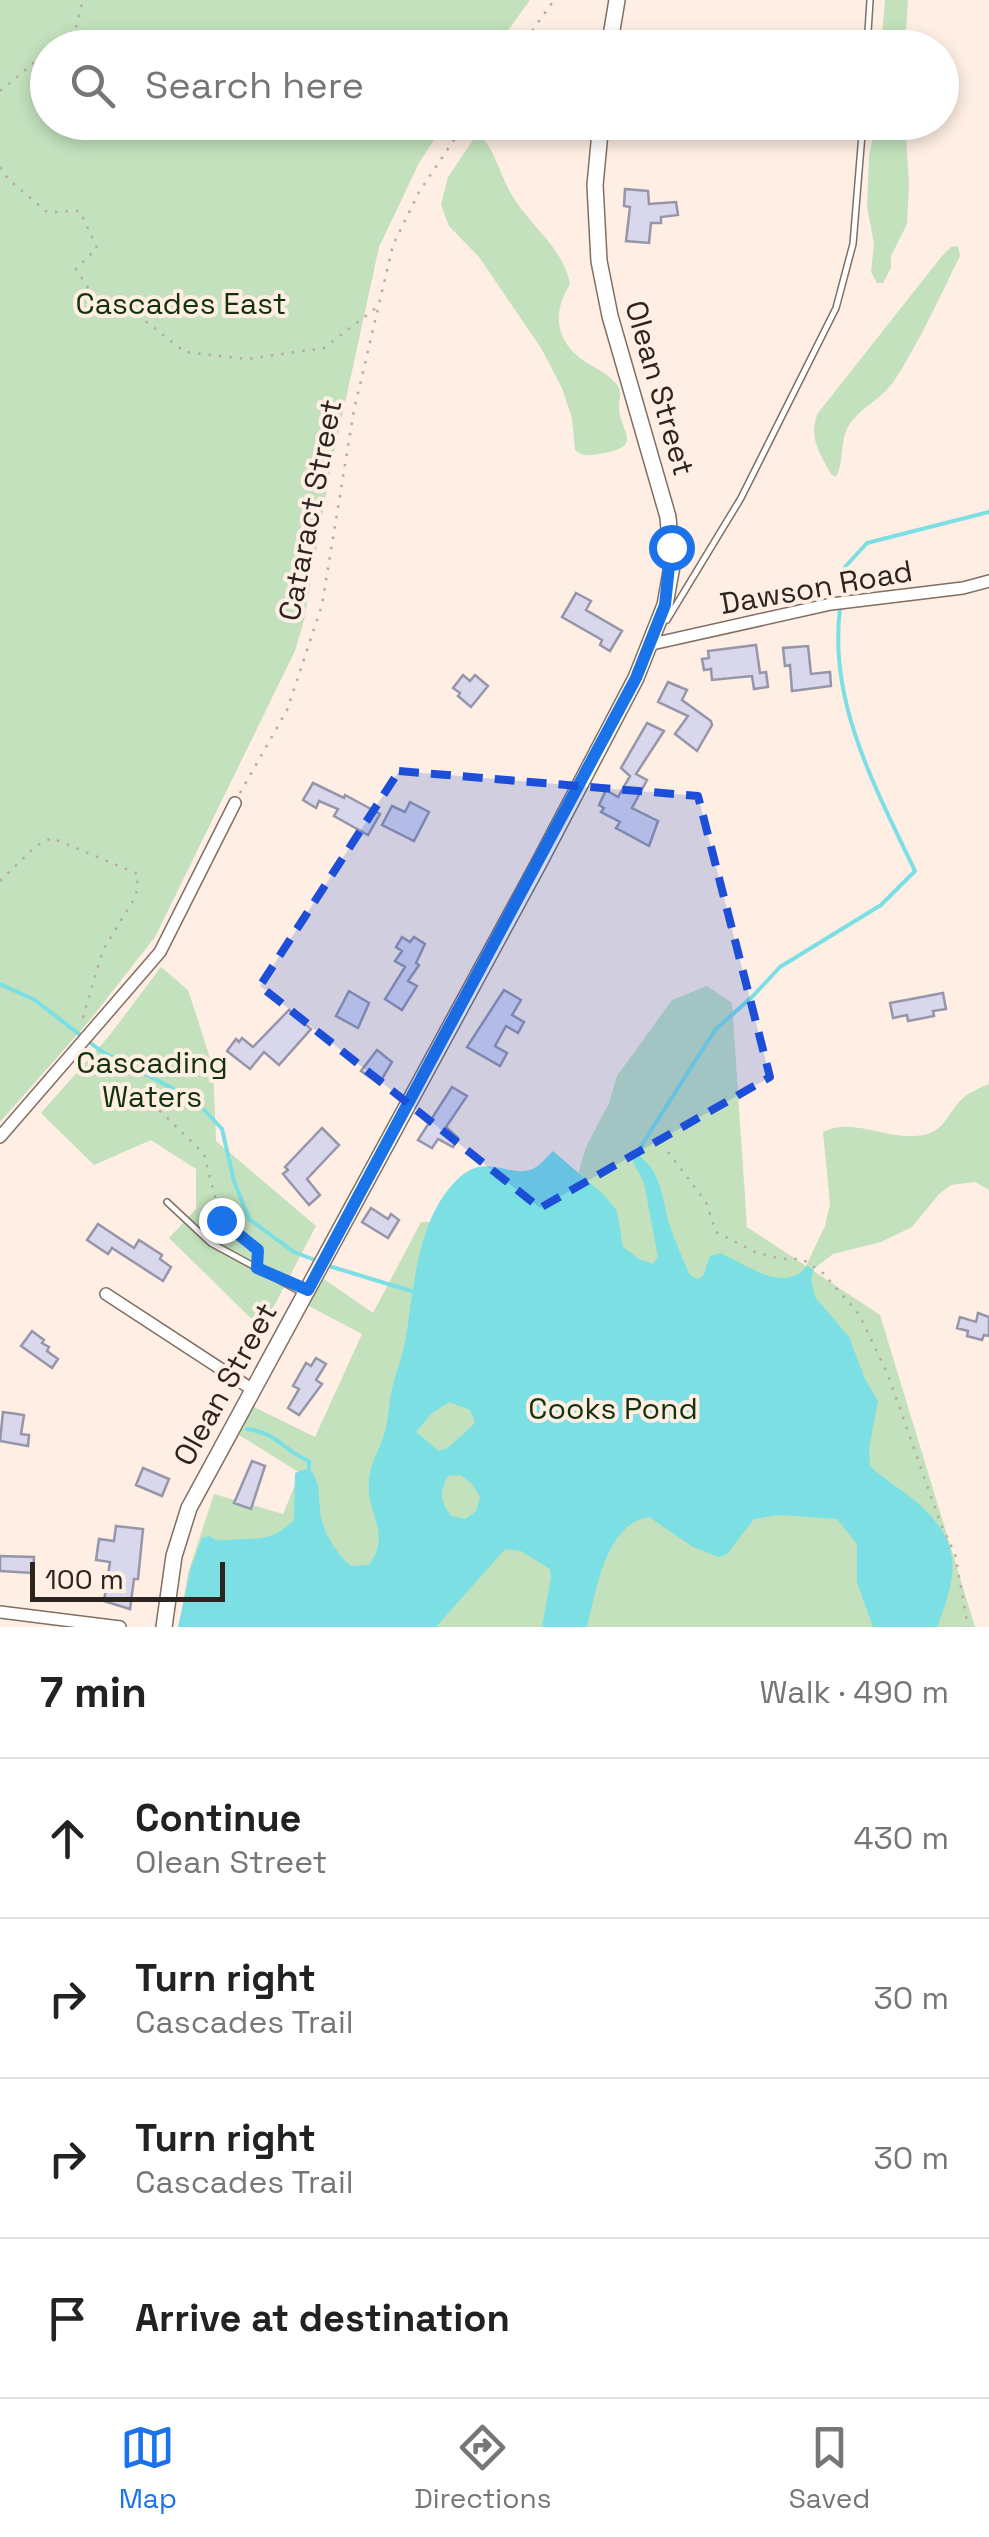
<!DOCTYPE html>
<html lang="en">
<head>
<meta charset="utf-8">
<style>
  body { margin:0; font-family:"Space Grotesk",sans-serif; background:#f2f2f2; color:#222 }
  .scale { position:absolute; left:30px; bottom:25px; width:195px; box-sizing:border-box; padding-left:10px; border:5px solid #2b241f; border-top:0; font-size:28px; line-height:35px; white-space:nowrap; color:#2b241f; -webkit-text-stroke:8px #feeee3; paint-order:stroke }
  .stop { position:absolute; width:30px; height:30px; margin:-22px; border:8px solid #1a73e8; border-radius:50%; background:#fff }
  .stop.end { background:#1a73e8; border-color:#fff; box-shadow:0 2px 10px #0008 }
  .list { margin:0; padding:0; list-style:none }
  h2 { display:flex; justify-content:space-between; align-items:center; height:130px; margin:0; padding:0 40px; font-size:42px }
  h2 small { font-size:32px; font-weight:400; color:#767676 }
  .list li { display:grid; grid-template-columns:65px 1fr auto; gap:30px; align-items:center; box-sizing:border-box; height:160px; padding:0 40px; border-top:2px solid #e0e0e0 }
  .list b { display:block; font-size:38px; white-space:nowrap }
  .list p { margin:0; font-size:32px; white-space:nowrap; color:#767676 }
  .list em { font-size:32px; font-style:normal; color:#767676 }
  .icon { flex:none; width:55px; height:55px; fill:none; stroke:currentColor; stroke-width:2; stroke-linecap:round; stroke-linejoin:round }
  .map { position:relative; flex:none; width:989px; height:1627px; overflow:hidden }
  .search { position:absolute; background:#fff; box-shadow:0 5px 15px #0003; left:30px; right:30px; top:30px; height:110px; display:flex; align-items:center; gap:25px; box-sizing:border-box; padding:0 35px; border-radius:55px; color:#767676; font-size:38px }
  .sheet { height:770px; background:#fff }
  nav { display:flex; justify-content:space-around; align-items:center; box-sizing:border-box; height:140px; border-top:2px solid #e0e0e0; background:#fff; font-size:28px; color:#767676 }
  nav a { display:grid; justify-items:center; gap:5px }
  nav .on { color:#1a73e8 }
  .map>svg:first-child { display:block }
  .green { fill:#c3e1bd }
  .water { fill:#7bdfe4; fill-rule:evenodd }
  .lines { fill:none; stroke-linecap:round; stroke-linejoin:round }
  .stream { stroke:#7bdfe4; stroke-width:4 }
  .building { fill:#d8d7ec; stroke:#9695a9; stroke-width:2.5 }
  .lane-casing { stroke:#816f63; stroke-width:8 }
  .street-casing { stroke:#816f63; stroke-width:14 }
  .secondary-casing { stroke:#816f63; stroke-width:18 }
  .path { stroke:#b7aaa1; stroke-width:2.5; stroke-dasharray:2.5 8; stroke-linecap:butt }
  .lane { stroke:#fff; stroke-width:5 }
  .street { stroke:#fff; stroke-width:11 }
  .secondary { stroke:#fff; stroke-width:15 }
  .route { stroke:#1a73e8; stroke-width:12 }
  .marked { fill:#1d4ed8; fill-opacity:0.2; stroke:#1d4ed8; stroke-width:8; stroke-dasharray:20 12; stroke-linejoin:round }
  .labels { text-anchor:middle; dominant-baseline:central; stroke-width:8; stroke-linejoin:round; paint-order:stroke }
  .park-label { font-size:30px; fill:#13320b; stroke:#feeee3 }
  .street-label { font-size:30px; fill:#2b241f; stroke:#feeee3 }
</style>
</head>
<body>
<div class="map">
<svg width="989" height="1627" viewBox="0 0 989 1627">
  <rect width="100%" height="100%" fill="#feeee3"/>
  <path class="green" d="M0 0H530L496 47 48 48V122L445 123 419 163 379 247 329 477 304 620 295 651 155 937 90 1020 0 1122Z
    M885 0H908L905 47H881Z
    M876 123H905L909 183 907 224 891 256V268L883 283H877L871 272 874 243 867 207 869 156Z
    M481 136C495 151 500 174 510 192 529 226 562 245 570 284 554 310 553 337 581 359 592 367 609 373 618 386 623 394 618 400 619 409 621 433 643 446 604 453 592 455 585 458 575 450L572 418 562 388 541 348 479 257 449 226 441 205 448 177 473 140Z
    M958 246 960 256C939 298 919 343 894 381 882 399 860 408 849 425 839 441 845 460 836 477L831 474C819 452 808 437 818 413L942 256 951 247Z
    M161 967 188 990 213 1067 216 1141 316 1226 262 1329 169 1238 196 1209V1169L151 1140 94 1165 41 1113 109 1036Z
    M707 986 732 1003 747 1227 806 1266 825 1226 830 1204 823 1132C856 1115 894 1146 930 1133 945 1128 951 1109 962 1099 969 1092 980 1088 989 1084V1190L975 1182 951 1185 939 1194 912 1227 881 1242 833 1254 812 1270 880 1315 975 1627H179L188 1573 214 1494 283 1514 300 1473 239 1435 254 1407 315 1437 362 1334 307 1305 321 1277 373 1313 421 1222 496 1221 576 1181 586 1147 609 1103 617 1076 672 1000Z"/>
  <path class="water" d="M553 1151 605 1196 617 1211 623 1247 639 1259 653 1264 658 1257 644 1183 633 1162 636 1154C661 1168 662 1198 669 1223 675 1241 682 1258 690 1275L697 1279 703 1276 710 1256 720 1253C746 1264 785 1295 807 1266L814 1270 811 1279 815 1297 849 1337 865 1379 878 1401 869 1448 870 1466C883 1479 900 1488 914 1500 964 1542 958 1573 937 1627H873L857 1582V1544L837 1519 780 1515 754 1519 727 1554 719 1557 693 1547 649 1517C605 1524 596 1592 587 1627H542L551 1578 550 1569 521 1551 505 1549 436 1627H178L191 1568 202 1538 209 1536C220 1544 227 1539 240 1539 265 1539 275 1538 294 1520L295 1473 309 1468C324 1485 316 1504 323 1524 328 1540 339 1556 351 1566L369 1565C393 1532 365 1514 369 1478 371 1461 383 1444 386 1427 389 1415 389 1402 392 1389 396 1372 403 1355 406 1337 414 1287 417 1225 452 1185 483 1149 504 1177 530 1170 540 1167 546 1157 553 1151ZM449 1402 470 1410 475 1423 448 1448 439 1451 416 1432 431 1414ZM460 1475 472 1484 480 1497 476 1511 465 1519 451 1516C440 1501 439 1492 448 1476Z"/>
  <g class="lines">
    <path class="stream" d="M843 584 845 567 867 543 989 512
      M0 984 35 1000 101 1051 195 1100 222 1129 234 1181 249 1219 294 1252 320 1262
      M638 1158 636 1154 715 1030 753 996 780 967 881 905 915 871C876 789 828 702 840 609
      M329 1266 411 1291
      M247 1429C280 1434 282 1450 309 1461V1468"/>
  </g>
  <path class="building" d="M625 189 648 191 649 204 676 202 678 215 661 217V223H651L649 243 626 241 630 207 624 206Z
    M576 593 591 601 586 610 622 631 610 651 600 645 602 640 562 617Z
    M756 645 760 673 766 672 768 687 754 689 752 676 712 680 711 669 704 670 702 659 709 658 708 651Z
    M808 646 811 674 830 672 831 686 792 691 790 665 785 666 783 648Z
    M463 675 470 681 475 675 488 686 471 707 458 696 460 693 453 688Z
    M668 682 687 690 682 700 711 721 712 725 697 751 675 734 688 716 658 702Z
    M647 723 664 731 636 774 647 780 632 808 658 821 649 846 616 828 620 822 601 812 604 808 599 805 606 790 618 797 630 776 621 768Z
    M313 783 344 798 345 795 380 814 368 835 334 816 338 809 319 801 316 808 303 800Z
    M410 802 429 812 414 841 382 825 392 806 405 812Z
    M402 937 410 942 414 937 425 944 416 963 419 965 408 981 417 986 402 1010 385 999 405 967 395 961 402 951 396 947Z
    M504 990 521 1000 512 1015 524 1022 518 1033 506 1026 495 1046 507 1053 500 1066 467 1047Z
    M349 991 369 1003 358 1028 336 1016Z
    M943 993 946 1009 933 1011 934 1016 908 1021 907 1015 893 1018 890 1003Z
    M289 1010 311 1029 279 1065 264 1052 250 1069 227 1051 236 1039 239 1042 242 1038 253 1047Z
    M377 1050 392 1062 379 1084 361 1071Z
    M452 1087 467 1096 446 1127 458 1138 453 1147 438 1139 432 1148 418 1140Z
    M322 1128 339 1145 307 1179 320 1195 309 1205 283 1174 288 1170 285 1167Z
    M371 1208 388 1219 391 1214 399 1220 388 1238 362 1222Z
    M98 1224 134 1248 139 1240 162 1255 160 1259 171 1267 163 1281 112 1248 108 1254 87 1240Z
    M978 1313 989 1317V1336L984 1335 982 1340 967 1336 968 1331 957 1328 960 1317 976 1322Z
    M32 1331 44 1340 42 1343 49 1347 47 1351 58 1359 52 1368 21 1346Z
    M316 1358 326 1364 316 1380 322 1384 299 1415 288 1408 299 1389 293 1386 306 1363 311 1366Z
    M3 1412 24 1415 21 1434 29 1435 28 1446 0 1441Z
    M252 1461 265 1466 251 1509 234 1503Z
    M143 1468 169 1479 162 1496 136 1485Z
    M116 1526 143 1529 138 1579H134L130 1609 104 1601 110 1562 96 1560 99 1539 114 1541Z
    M0 1556 34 1557 33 1573 0 1571Z"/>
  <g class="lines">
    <defs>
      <path id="lane" d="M867 48 870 0
        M667 620 741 498 836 308 853 244 863 122
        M167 1202 211 1243 303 1293"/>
      <path id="street" d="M652 644 831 604 963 588 989 581
        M0 1137 160 952 235 803
        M106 1294 253 1390
        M0 1612 120 1627"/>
      <path id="secondary" d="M609 48 617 0
        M164 1627 174 1556 189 1508 539 863 636 678 665 605 672 566 668 517 610 316 599 261 595 185 601 122"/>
    </defs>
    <use href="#lane" class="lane-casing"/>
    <use href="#street" class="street-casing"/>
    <use href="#secondary" class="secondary-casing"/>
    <path class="path" d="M52 48 76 27 83 0
      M520 48 554 0
      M0 91 48 51
      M0 167 8 179 47 212 80 211 97 248 76 269 97 302 125 305 185 352 247 359 324 348 376 308
      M240 793 287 710 322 605 354 410 393 245 419 192 466 122
      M0 881 36 846 52 838 138 874 136 896 103 950 81 1024
      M88 1051 103 1071 122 1087 149 1100 204 1154 221 1220 257 1251V1255
      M668 1152 706 1202 716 1232 755 1252 781 1259H802L823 1273 859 1314 888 1375 940 1522 955 1554 968 1627"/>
    <use href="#lane" class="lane"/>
    <use href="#street" class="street"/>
    <use href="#secondary" class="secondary"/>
  </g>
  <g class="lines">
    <path class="route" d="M221 1220 258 1250 257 1268 308 1290 636 678 665 605 671 547"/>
  </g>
  <path class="marked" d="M399 771 698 796 770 1077 540 1208 260 986Z"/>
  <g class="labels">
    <g class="park-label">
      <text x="181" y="303">Cascades East</text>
      <text x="152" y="1062">Cascading<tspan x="152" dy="34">Waters</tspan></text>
      <text x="613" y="1408">Cooks Pond</text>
    </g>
    <g class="street-label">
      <text transform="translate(660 388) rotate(74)">Olean Street</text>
      <text transform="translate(310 510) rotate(-79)">Cataract Street</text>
      <text transform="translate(816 587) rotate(-10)">Dawson Road</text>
      <text transform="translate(225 1384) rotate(-61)">Olean Street</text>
    </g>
  </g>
</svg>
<div class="scale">100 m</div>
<div class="stop" style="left:671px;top:547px"></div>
<div class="stop end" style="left:221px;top:1220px"></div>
<div class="search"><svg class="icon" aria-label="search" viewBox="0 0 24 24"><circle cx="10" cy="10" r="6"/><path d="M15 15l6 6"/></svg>Search here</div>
</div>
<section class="sheet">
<h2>7 min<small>Walk · 490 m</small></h2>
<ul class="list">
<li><svg class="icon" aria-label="ahead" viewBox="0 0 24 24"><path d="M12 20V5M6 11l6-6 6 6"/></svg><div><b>Continue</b><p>Olean Street</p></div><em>430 m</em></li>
<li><svg class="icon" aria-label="right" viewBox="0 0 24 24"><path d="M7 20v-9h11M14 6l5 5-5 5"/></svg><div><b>Turn right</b><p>Cascades Trail</p></div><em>30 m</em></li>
<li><svg class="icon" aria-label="right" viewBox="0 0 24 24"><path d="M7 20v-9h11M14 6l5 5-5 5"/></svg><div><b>Turn right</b><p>Cascades Trail</p></div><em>30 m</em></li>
<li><svg class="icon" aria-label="arrive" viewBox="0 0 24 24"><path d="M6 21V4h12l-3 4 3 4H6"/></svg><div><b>Arrive at destination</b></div></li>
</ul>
</section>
<nav>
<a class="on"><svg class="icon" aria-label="map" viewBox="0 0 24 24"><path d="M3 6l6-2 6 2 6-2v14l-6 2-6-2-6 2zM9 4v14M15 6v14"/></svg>Map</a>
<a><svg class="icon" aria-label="directions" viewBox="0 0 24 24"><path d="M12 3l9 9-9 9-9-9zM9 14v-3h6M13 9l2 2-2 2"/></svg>Directions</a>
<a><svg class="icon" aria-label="saved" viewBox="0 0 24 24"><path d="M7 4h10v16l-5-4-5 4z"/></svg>Saved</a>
</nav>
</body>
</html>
